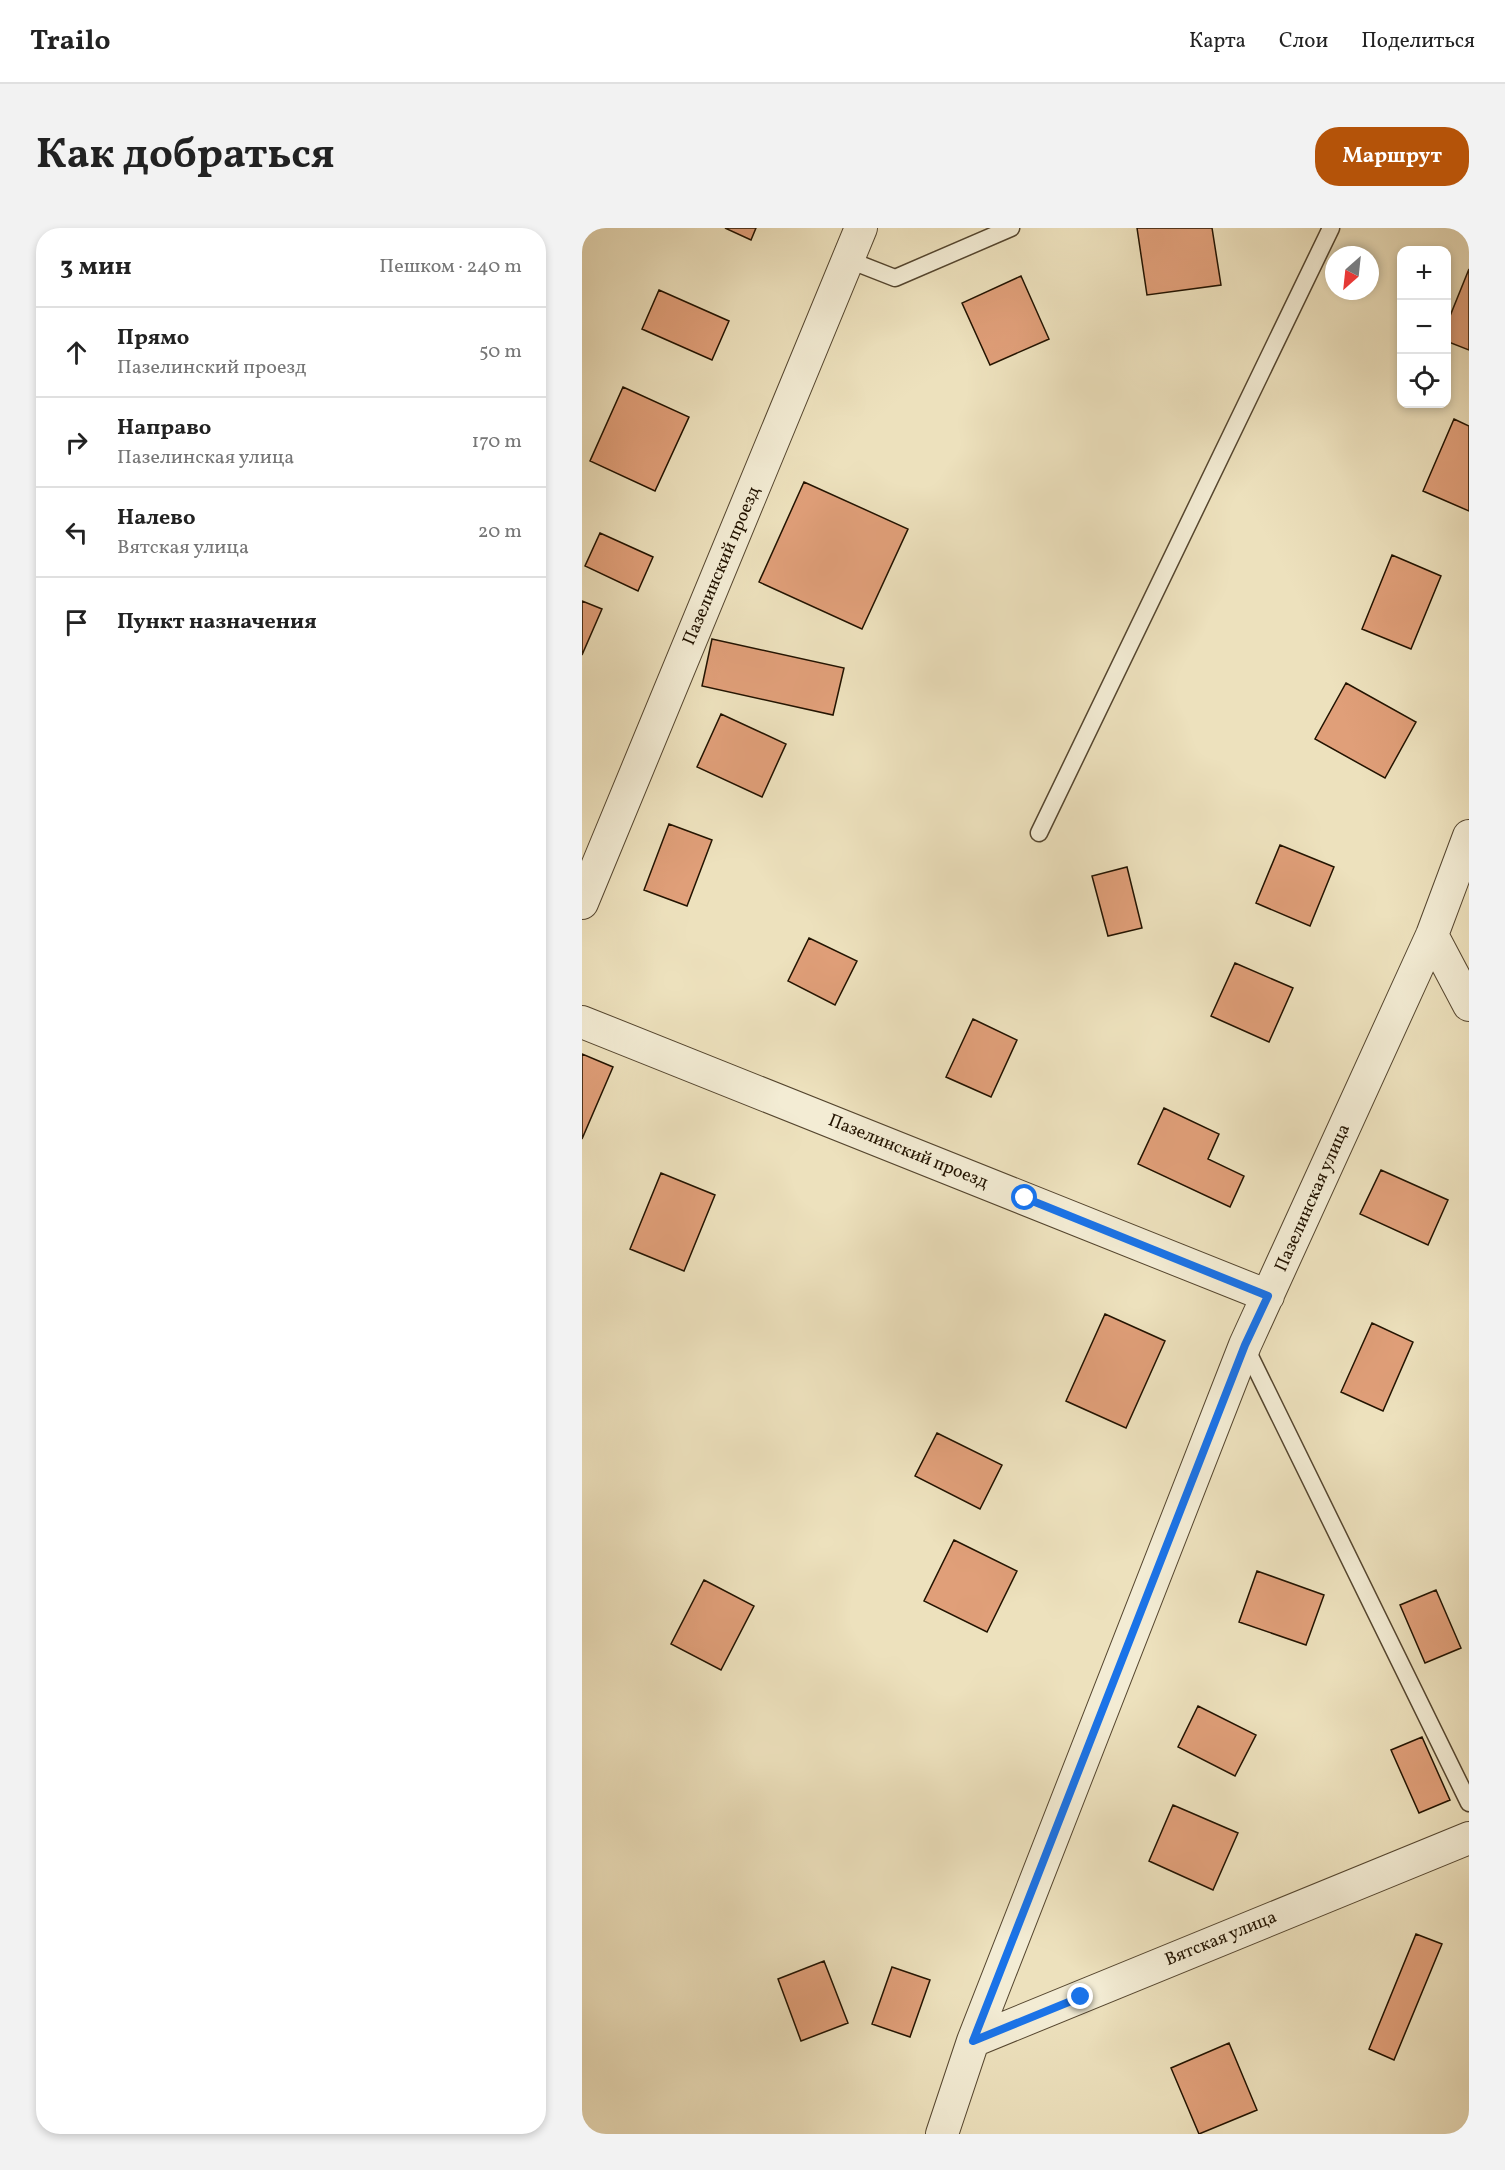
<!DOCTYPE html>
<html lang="ru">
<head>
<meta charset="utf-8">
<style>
  body { margin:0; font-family:Vollkorn,serif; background:#f2f2f2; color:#222 }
  .controls { position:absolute; right:18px; top:18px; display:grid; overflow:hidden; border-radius:12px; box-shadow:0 3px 9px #0003 }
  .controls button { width:54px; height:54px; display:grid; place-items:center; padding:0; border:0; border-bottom:2px solid #e0e0e0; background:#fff; color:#222; font:30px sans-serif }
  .compass { position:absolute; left:743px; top:18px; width:54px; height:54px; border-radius:50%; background:#fff; box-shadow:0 3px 9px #0003; rotate:207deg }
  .stop { position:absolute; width:18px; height:18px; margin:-14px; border:4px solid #1a73e8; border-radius:50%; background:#fff }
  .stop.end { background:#1a73e8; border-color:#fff; box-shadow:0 2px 6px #0008 }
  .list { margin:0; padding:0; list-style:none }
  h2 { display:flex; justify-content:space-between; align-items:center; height:78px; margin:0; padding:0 24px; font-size:26px }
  h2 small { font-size:20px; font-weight:400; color:#767676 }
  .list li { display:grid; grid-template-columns:39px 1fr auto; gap:18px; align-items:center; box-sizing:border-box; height:90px; padding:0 24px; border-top:2px solid #e0e0e0 }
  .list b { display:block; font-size:22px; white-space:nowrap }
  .list p { margin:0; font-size:20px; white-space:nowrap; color:#767676 }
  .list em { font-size:20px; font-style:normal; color:#767676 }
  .icon { flex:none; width:33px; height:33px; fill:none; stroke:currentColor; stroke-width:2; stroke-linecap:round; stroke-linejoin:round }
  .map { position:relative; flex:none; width:887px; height:1906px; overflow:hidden; border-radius:24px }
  header { display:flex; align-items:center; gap:36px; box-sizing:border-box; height:84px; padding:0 30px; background:#fff; border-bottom:2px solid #e0e0e0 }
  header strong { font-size:28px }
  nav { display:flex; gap:33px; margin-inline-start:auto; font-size:21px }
  .intro { display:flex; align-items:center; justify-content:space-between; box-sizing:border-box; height:144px; padding:0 36px }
  h1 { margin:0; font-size:42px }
  .button { padding:15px 27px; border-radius:24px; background:#b45309; color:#fff; font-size:21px; font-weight:700 }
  main { display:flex; gap:36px; padding:0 36px }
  aside { flex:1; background:#fff; border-radius:24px; box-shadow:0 3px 9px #0003 }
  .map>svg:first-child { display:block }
  .building { fill:#e09f79; stroke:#221300; stroke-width:1.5 }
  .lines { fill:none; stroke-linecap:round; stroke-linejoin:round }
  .lane-casing { stroke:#55462f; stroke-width:19 }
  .street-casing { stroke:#55462f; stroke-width:34 }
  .lane { stroke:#f3ecd4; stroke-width:16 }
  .street { stroke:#f3ecd4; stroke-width:32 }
  .route { stroke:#1a73e8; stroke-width:8 }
  .labels { text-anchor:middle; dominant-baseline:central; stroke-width:4.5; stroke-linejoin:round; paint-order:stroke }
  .street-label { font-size:18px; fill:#221300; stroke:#f3ecd4 }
</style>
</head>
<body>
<header>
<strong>Trailo</strong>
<nav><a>Карта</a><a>Слои</a><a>Поделиться</a></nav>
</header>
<div class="intro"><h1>Как добраться</h1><a class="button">Маршрут</a></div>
<main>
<aside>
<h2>3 мин<small>Пешком · 240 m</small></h2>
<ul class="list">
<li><svg class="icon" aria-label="ahead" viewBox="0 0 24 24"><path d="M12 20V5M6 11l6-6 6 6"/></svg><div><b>Прямо</b><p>Пазелинский проезд</p></div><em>50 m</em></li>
<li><svg class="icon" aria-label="right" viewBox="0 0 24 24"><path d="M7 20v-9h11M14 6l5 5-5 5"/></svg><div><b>Направо</b><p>Пазелинская улица</p></div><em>170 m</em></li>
<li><svg class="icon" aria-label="left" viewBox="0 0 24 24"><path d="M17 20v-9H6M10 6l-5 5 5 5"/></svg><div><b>Налево</b><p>Вятская улица</p></div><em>20 m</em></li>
<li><svg class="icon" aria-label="arrive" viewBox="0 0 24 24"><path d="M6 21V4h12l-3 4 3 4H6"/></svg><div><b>Пункт назначения</b></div></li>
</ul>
</aside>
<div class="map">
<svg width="887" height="1906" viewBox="0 0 887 1906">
  <rect width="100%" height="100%" fill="#ede1bd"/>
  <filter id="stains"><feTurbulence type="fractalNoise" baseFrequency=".00333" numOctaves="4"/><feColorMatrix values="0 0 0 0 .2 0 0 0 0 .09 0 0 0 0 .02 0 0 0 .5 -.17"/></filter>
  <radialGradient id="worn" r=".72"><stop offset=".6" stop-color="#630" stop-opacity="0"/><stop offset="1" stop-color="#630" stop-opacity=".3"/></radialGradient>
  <path class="building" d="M143 0H174L169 12Z
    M555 0H630L639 57 565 67Z
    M887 41V122L864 113V98Z
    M439 48 467 111 408 137 380 75Z
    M77 62 147 93 130 132 60 101Z
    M41 159 107 189 73 263 8 233Z
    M872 191 887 198V283L841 263Z
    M222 254 326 301 280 401 177 354Z
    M18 305 71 329 56 363 3 338Z
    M810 327 859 348 829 421 780 401Z
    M0 373 20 381 0 427Z
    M130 411 262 440 251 487 120 458Z
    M764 455 834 494 803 550 733 511Z
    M139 486 204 516 180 569 115 539Z
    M87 596 130 612 105 678 62 662Z
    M698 617 752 639 728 698 674 675Z
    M545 639 560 700 526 708 510 648Z
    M227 710 275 733 253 777 206 753Z
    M653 735 711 760 687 814 629 788Z
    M391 791 435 812 409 869 364 849Z
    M0 826 31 839 0 911Z
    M582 880 637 906 626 931 662 948 648 979 556 936Z
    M799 942 866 972 846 1017 778 986Z
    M79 945 133 967 102 1043 48 1021Z
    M523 1086 583 1113 544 1200 484 1173Z
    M790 1095 831 1114 801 1183 759 1164Z
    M355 1205 420 1237 398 1281 333 1248Z
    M372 1312 435 1343 405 1404 342 1373Z
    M675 1343 742 1367 724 1417 657 1394Z
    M122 1352 172 1378 139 1442 89 1416Z
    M854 1362 879 1420 843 1435 818 1377Z
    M616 1478 674 1507 653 1548 596 1519Z
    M840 1509 868 1572 837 1585 809 1522Z
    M591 1577 656 1605 631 1662 567 1633Z
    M834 1706 860 1716 812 1832 787 1821Z
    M242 1733 266 1795 219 1813 196 1751Z
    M310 1739 348 1752 328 1809 290 1796Z
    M647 1815 675 1882 617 1906 589 1840Z"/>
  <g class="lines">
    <defs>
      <path id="lane" d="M267 32 313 50 429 0
        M457 605 749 0
        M663 1118 887 1575"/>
      <path id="street" d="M0 675 279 0
        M850 707 887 777
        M0 794 686 1068
        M391 1813 887 1610
        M360 1906 391 1813 663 1117 850 707 887 608"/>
    </defs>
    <use href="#lane" class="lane-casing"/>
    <use href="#street" class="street-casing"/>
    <use href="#lane" class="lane"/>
    <use href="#street" class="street"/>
  </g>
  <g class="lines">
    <path class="route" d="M443 970 686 1068 663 1117 391 1813 499 1769"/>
  </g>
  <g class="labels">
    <g class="street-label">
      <text transform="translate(140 338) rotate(-67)">Пазелинский проезд</text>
      <text transform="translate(326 924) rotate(22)">Пазелинский проезд</text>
      <text transform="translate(731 970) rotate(-66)">Пазелинская улица</text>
      <text transform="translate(639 1711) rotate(-22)">Вятская улица</text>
    </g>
  </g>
  <rect width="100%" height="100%" filter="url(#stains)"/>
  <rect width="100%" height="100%" fill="url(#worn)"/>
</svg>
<div class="controls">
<button>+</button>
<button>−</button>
<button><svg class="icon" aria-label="locate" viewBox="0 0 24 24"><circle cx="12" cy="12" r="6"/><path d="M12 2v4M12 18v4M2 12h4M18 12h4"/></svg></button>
</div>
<svg class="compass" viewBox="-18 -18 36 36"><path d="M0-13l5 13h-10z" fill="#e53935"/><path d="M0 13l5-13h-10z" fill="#767676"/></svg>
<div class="stop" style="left:443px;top:970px"></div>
<div class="stop end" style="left:499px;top:1769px"></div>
</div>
</main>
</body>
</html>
